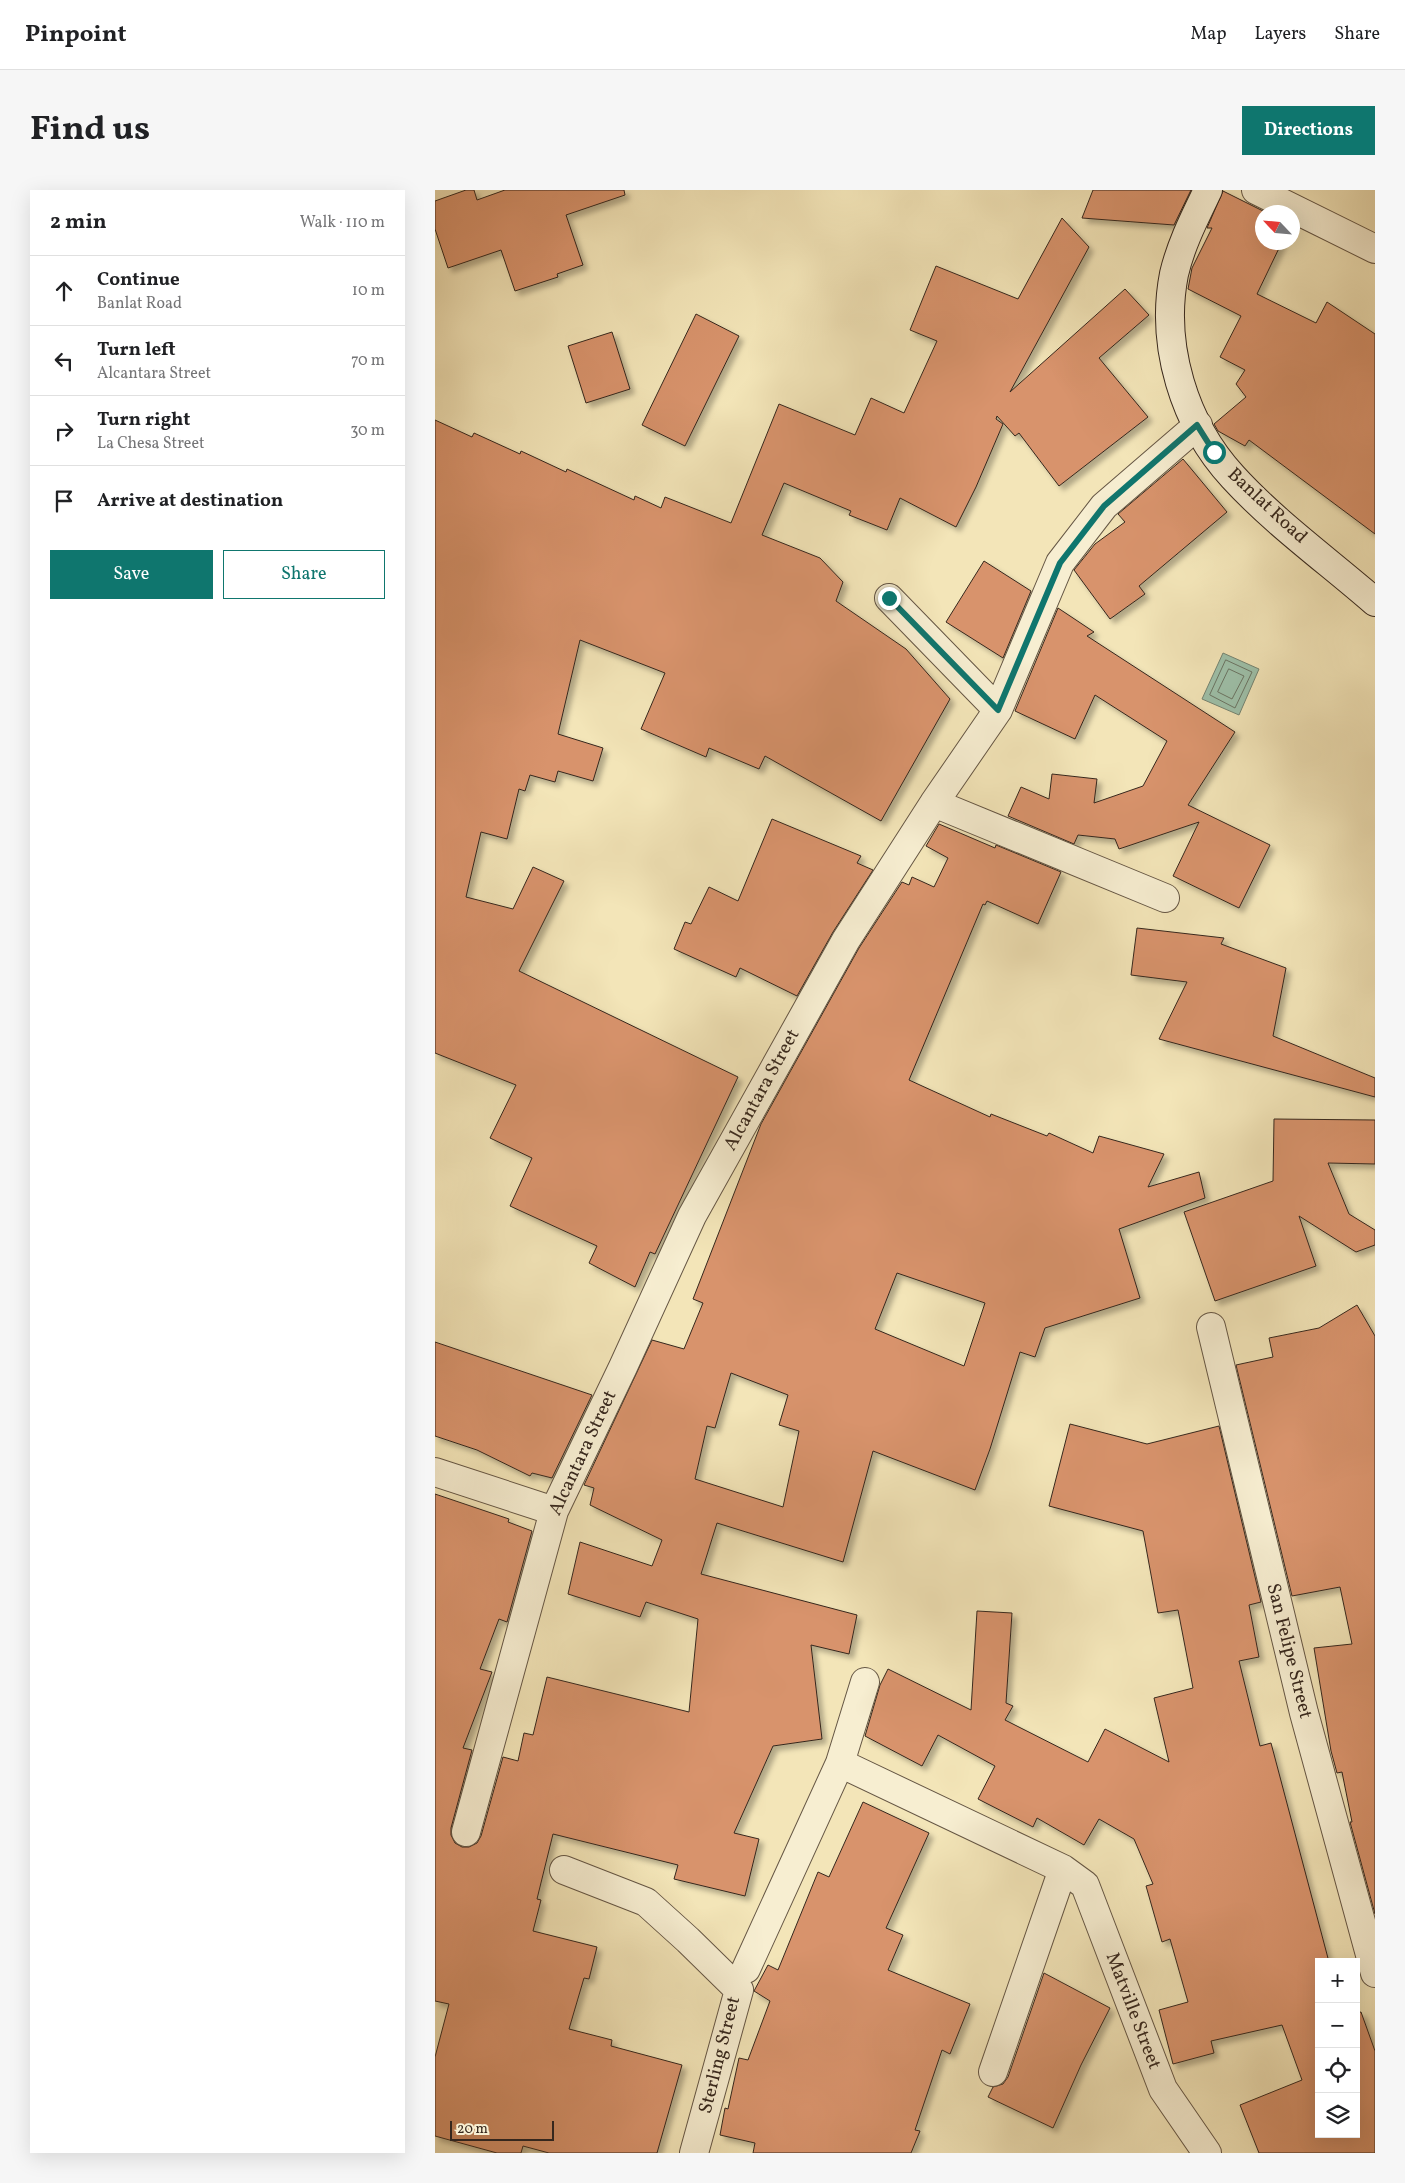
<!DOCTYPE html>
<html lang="en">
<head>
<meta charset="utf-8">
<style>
  body { margin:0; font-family:Vollkorn,serif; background:#f6f6f6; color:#202124 }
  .controls { position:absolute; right:15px; bottom:15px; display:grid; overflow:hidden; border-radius:0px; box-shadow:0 5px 20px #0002 }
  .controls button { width:45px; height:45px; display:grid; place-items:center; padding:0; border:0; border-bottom:1px solid #e0e0e0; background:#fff; color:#202124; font:25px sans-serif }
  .compass { position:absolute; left:820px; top:15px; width:45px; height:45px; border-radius:50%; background:#fff; box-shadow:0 5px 20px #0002; rotate:296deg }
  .scale { position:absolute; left:15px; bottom:12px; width:104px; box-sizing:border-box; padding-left:5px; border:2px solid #36271d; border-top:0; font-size:14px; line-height:18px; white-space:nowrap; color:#36271d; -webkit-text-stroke:4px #f7eed1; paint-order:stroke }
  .stop { position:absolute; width:15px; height:15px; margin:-11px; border:4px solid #0f766e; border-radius:50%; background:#fff }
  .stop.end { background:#0f766e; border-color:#fff; box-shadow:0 1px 5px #0008 }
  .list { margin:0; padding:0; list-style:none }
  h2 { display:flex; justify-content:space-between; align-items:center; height:65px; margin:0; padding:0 20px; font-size:21px }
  h2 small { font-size:16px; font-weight:400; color:#757577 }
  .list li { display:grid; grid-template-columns:32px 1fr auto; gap:15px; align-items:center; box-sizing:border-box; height:70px; padding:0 20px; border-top:1px solid #e0e0e0 }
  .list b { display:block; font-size:19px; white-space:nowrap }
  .list p { margin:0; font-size:16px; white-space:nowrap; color:#757577 }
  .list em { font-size:16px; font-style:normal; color:#757577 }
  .actions { display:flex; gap:10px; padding:15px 20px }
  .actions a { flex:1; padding:11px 0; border:1px solid #0f766e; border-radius:0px; text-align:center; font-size:18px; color:#0f766e }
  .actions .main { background:#0f766e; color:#fff }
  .icon { flex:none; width:28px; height:28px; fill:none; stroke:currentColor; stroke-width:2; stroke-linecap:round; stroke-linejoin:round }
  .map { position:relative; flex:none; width:940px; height:1963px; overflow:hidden; border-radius:0px }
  header { display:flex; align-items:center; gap:30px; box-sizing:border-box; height:70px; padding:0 25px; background:#fff; border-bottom:1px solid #e0e0e0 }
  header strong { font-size:24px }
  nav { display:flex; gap:28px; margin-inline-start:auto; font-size:18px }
  .intro { display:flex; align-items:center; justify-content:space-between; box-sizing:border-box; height:120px; padding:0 30px }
  h1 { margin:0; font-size:35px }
  .button { padding:12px 22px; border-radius:0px; background:#0f766e; color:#fff; font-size:18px; font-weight:700 }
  main { display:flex; gap:30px; padding:0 30px }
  aside { flex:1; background:#fff; border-radius:0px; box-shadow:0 5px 20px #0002 }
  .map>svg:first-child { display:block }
  .water { fill:#9dc0a9; stroke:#748371 }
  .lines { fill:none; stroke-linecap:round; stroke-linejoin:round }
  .shore { stroke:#6a7463; stroke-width:1 }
  .building { fill:#d8936c; stroke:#36271d; fill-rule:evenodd; filter:url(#shadow) }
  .street-casing { stroke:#655644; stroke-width:30 }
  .secondary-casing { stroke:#36271d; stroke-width:30 }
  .street { stroke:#f7eed1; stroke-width:28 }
  .secondary { stroke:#f7eed1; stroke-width:28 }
  .route { stroke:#0f766e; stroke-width:6 }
  .labels { text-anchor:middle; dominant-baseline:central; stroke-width:4; stroke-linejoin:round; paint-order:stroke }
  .street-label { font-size:19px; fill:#36271d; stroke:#f7eed1 }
</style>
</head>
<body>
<header>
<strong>Pinpoint</strong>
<nav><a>Map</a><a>Layers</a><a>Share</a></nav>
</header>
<div class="intro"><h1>Find us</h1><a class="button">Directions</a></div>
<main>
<aside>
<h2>2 min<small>Walk · 110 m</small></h2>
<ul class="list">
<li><svg class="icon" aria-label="ahead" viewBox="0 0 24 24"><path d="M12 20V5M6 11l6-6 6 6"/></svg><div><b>Continue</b><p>Banlat Road</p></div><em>10 m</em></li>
<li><svg class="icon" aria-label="left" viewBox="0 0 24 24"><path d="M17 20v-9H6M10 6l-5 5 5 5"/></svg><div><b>Turn left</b><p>Alcantara Street</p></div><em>70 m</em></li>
<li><svg class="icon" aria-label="right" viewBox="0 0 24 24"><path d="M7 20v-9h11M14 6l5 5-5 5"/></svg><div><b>Turn right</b><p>La Chesa Street</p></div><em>30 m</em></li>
<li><svg class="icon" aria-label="arrive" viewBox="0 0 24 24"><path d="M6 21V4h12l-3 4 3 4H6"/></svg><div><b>Arrive at destination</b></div></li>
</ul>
<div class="actions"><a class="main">Save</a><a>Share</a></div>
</aside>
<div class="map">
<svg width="940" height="1963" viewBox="0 0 940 1963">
  <defs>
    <filter id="shadow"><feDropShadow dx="4.5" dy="4.5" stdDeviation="2.5" flood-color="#0004"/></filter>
  </defs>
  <rect width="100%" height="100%" fill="#f3e5b8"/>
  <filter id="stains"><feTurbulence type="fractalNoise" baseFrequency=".004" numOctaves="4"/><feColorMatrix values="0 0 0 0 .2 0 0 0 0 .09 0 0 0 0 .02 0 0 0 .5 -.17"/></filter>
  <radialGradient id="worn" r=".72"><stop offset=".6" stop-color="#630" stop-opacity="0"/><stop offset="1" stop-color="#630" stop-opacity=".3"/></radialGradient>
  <path class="water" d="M788 463 824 479 804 525 767 509Z"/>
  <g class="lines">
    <path class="shore" d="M791 470 817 482 800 518 775 505Z
      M794 479 809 486 797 509 783 502Z"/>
  </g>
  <path class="building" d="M31 0H39L42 10 70 0H189L190 5 131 25 148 75 122 84 123 87 80 101 66 60 13 78 0 39V11Z
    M658 0H756L739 35 647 28Z
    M788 1 830 22H828V52H847L822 104 881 133 892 112 940 144V344L814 250 810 256 783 241 779 234 811 207 801 194 810 180 785 167 806 126 753 99 757 78 777 38H772Z
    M627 28 654 57 575 202 690 99 714 125 664 168 713 227 624 296 584 243 580 246 562 226 561 229 568 234 541 297 521 337 465 308 452 340 414 325 416 321 349 293 327 345 385 368 408 392 401 411 471 459 515 509 446 631 330 566 324 579 274 558 271 567 206 539 230 483 145 450 123 544 168 558 158 591 123 581 120 592 95 585 90 601 84 599 72 649 46 642 31 707 78 719 98 677 129 691 84 781 303 887 220 1064 215 1062 200 1097 154 1073 162 1056 75 1016 97 968 55 948 81 895 0 863V230L37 247 39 243 85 264 86 261 131 282 132 279 199 310 200 306 226 318 230 307 296 333 344 214 420 245 436 208 469 223 502 151 475 140 501 76 583 109Z
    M261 124 304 146 250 256 207 235Z
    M177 142 195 199 151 213 133 156Z
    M748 269 792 322 704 396 710 404 675 429 639 380 660 354 690 332 683 324Z
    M549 371 596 401 568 468 511 432Z
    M623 418 659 442 652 446 800 542 753 615 835 655 804 718 738 686 764 632 684 659 680 649 643 645 639 654 573 626 586 597 614 609 617 584 662 589 659 613 708 596 732 551 660 505 640 549 580 521Z
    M337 629 426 666 422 673 438 680 398 742 362 806 305 778 301 787 239 759 250 732 256 734 274 697 303 711Z
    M504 634 560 658 561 655 626 682 603 734 552 711 550 715 548 714 474 890 555 927 556 924 612 946 614 943 658 963 664 946 729 964 713 997 764 982 770 1008 684 1039 705 1108 610 1138 600 1167 585 1162 555 1259 540 1300 438 1261 408 1372 282 1333 266 1384 422 1425 414 1464 376 1455 387 1549 338 1556 299 1643 324 1649 310 1706 239 1689 243 1675 118 1644 102 1709 106 1710 98 1741 162 1757 154 1789 149 1788 134 1839 177 1850 176 1856 247 1875 222 1963H114L88 1956 86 1963H62L0 1946V1867L14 1814 0 1811V1304L74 1329 73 1332 97 1341 72 1432 64 1429 45 1479 57 1482 28 1558 37 1560 16 1638V1645L20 1653 27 1657H34L42 1653 46 1646 68 1567 83 1571 89 1543 98 1545 112 1487 254 1522 263 1429 211 1412 205 1427 133 1404 145 1352 217 1376 227 1350 155 1315 159 1298 149 1295 217 1150 249 1159 268 1113 258 1109 326 934 424 758 467 692 474 695 477 687 499 697 513 668 491 656ZM462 1083 550 1113 529 1176 440 1139ZM296 1183 353 1205 344 1235 364 1241 348 1317 260 1289 272 1236 280 1238Z
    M702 738 789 748 786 754 851 778 838 846 940 888V907L724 849 752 792 696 785Z
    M839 929 940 930V974L893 973 914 1024 940 1040V1055L921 1062 864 1026 881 1076 780 1111 749 1022 838 991Z
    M922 1115 940 1146V1724L915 1632H917L907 1582 902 1583 896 1561 879 1458 917 1454 905 1397 857 1406 801 1175 838 1167 834 1148 884 1138Z
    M0 1152 157 1205 117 1288 97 1283 95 1286 42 1260 0 1246Z
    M635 1234 712 1254 784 1236 826 1412 814 1415 824 1467 804 1471 825 1556 836 1553 894 1772H884V1944H921V1823L926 1822 940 1861V1963H824L805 1915 867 1890 847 1835 776 1851 779 1863 738 1874 724 1820 753 1812 735 1749 727 1752 711 1696 718 1694 699 1649 664 1629 649 1655 602 1628 598 1637 543 1609 560 1576 503 1545 487 1576 430 1546 445 1495 453 1479 536 1520 542 1421 577 1423 571 1513 578 1516 570 1530 653 1572 670 1539 734 1572 719 1508 758 1498 743 1420 723 1423 708 1341 614 1316Z
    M428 1612 494 1643 451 1738 468 1745 453 1780 535 1814 515 1864 507 1860 480 1940 485 1941 476 1963H318L320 1953 285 1945 290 1918 293 1919 304 1868 313 1870 335 1811 319 1801 333 1775 343 1780 383 1682 394 1687Z
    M609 1783 675 1818 646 1875 618 1938 553 1907 558 1897 568 1894 573 1887Z"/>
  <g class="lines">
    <defs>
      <path id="street" d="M821 0 940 59
        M454 408 563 520
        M499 613 730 708
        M776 1137 869 1523 940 1783
        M0 1282 119 1321
        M405 1573 628 1679 650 1695 728 1899 772 1963
        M31 1642 119 1321 188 1177 257 1026 411 750 499 613 563 520 625 373 669 316 763 235
        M129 1680 211 1712 253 1750 304 1800 259 1963
        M311 1779 405 1573 430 1492
        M558 1882 628 1679"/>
      <path id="secondary" d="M773 0C760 27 746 54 739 84 725 155 749 234 798 287 840 333 893 371 940 412"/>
    </defs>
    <use href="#street" class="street-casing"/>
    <use href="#secondary" class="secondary-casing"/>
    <use href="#street" class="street"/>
    <use href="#secondary" class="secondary"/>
  </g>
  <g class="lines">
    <path class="route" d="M454 408 563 520 625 373 669 316 762 235 779 262"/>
  </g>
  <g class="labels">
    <g class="street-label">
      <text transform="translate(832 316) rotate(43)">Banlat Road</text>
      <text transform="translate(327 900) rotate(-61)">Alcantara Street</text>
      <text transform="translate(148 1263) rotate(-65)">Alcantara Street</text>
      <text transform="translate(854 1461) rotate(76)">San Felipe Street</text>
      <text transform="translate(698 1821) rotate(69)">Matville Street</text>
      <text transform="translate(285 1865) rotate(-76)">Sterling Street</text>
    </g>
  </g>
  <rect width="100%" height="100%" filter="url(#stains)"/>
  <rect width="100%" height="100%" fill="url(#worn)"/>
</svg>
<div class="controls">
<button>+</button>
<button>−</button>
<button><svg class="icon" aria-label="locate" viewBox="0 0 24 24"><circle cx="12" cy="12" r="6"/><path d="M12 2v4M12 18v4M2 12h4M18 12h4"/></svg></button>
<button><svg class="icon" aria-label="layers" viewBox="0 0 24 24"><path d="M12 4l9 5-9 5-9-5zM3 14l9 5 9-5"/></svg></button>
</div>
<svg class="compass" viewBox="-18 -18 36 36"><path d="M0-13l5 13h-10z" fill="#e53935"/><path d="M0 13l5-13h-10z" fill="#757577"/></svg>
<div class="scale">20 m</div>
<div class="stop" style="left:779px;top:262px"></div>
<div class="stop end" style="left:454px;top:408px"></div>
</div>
</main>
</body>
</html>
